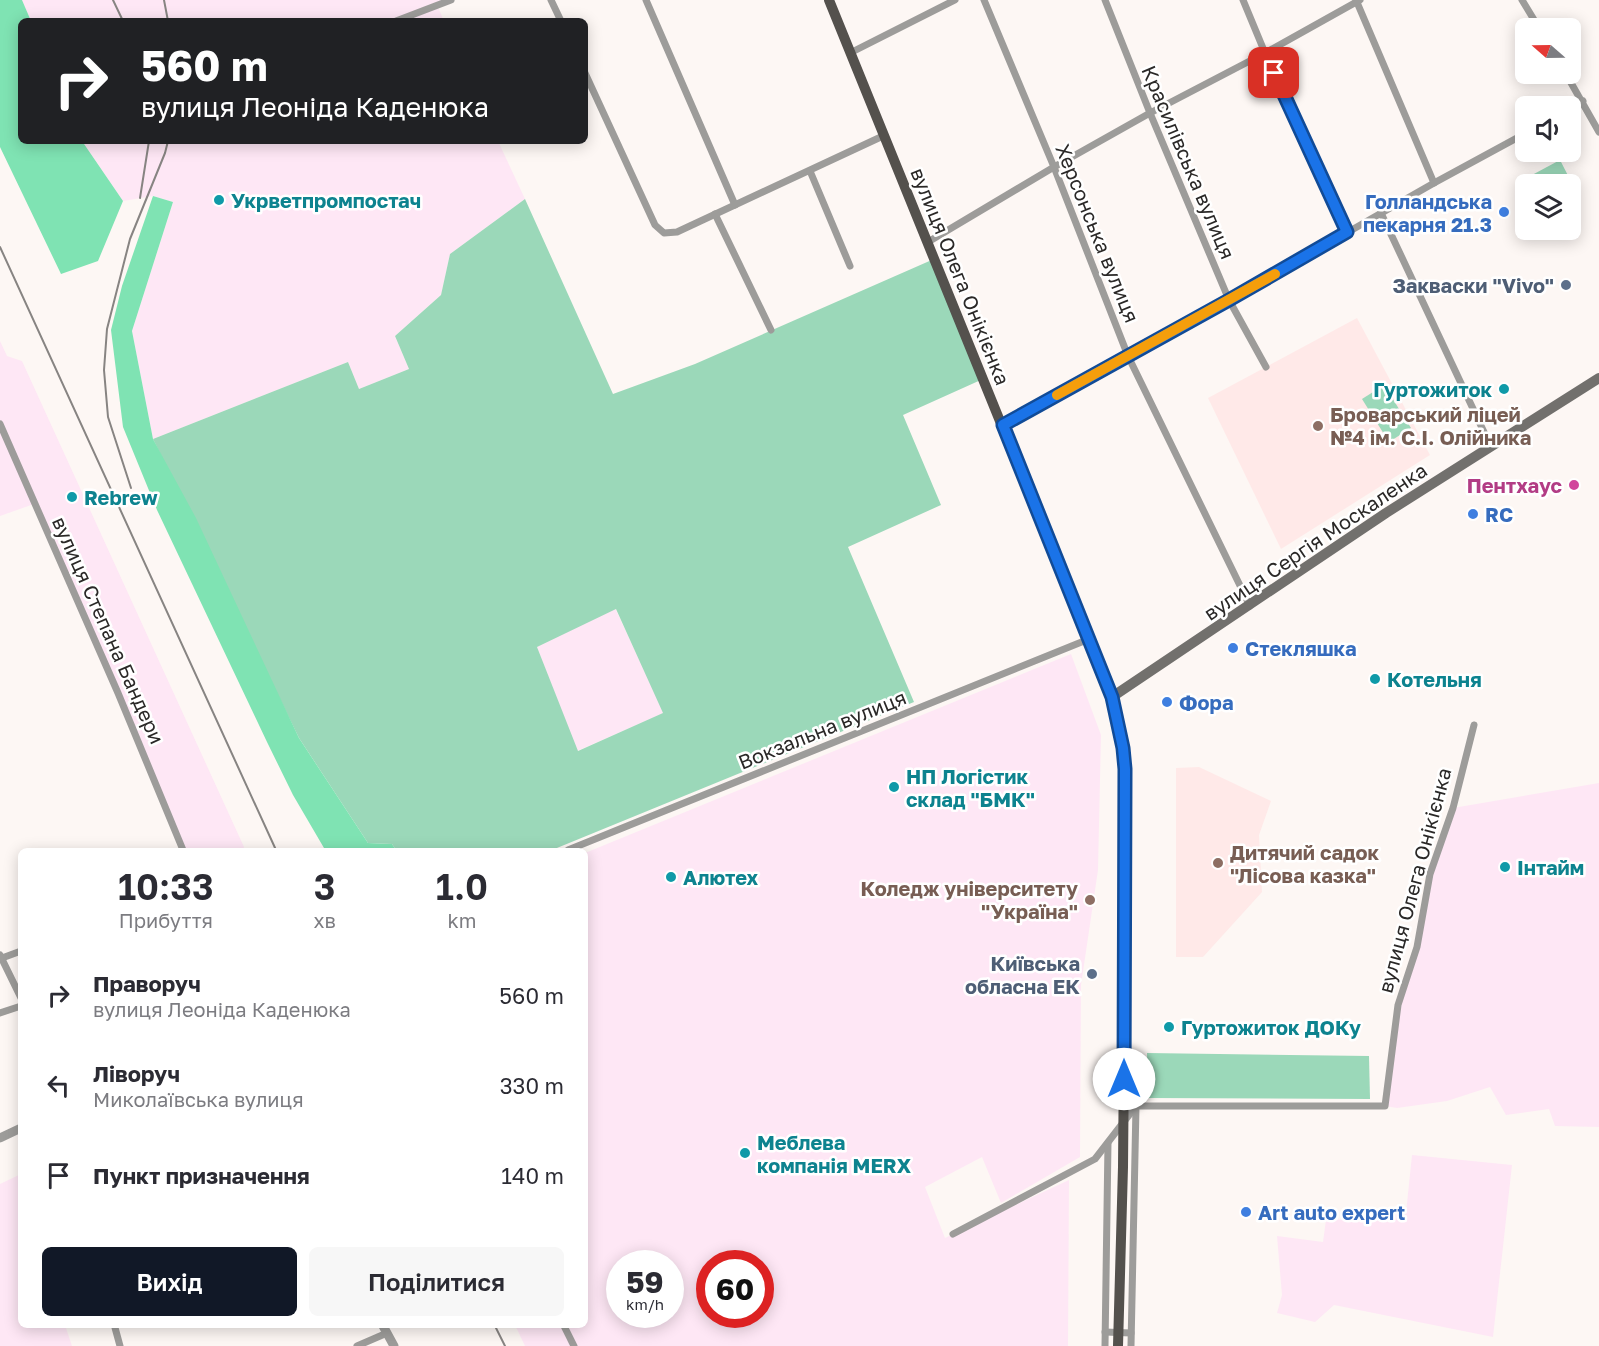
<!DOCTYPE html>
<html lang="uk">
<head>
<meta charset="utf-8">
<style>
	body { margin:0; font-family:"Golos Text",sans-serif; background:#f7f7f7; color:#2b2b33; height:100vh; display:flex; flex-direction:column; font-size:22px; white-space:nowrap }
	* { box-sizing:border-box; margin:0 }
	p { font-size:20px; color:#7c7c81 }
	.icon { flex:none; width:33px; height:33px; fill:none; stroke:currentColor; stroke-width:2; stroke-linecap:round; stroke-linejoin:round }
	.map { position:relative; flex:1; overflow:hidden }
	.panel { position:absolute; left:18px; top:848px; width:570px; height:480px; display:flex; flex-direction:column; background:#fff; border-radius:9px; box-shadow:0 3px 15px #0003 }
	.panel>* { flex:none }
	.guide { position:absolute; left:18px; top:18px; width:570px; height:126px; border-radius:9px; box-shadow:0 3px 15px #0003; background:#202124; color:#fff; overflow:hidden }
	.needle { width:39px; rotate:290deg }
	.fabs { position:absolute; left:1515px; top:18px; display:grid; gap:12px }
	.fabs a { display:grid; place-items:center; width:66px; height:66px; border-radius:9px; background:#fff; box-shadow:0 3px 15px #0003; font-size:30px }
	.speed { position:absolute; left:606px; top:1250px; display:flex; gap:12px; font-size:30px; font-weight:700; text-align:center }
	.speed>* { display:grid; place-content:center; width:78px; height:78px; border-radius:50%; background:#fff; box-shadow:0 3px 15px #0003; line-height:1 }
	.speed small { font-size:15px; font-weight:400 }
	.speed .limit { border:9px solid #d22; background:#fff; color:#111 }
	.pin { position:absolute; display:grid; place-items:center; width:51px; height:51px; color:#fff; margin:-26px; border-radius:12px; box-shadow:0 3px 9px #0006 }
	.me { position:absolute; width:66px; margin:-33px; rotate:0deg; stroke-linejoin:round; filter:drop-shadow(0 0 4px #0008) }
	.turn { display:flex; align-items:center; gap:21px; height:126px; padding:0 24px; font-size:27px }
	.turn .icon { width:78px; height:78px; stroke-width:2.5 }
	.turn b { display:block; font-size:42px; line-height:51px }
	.eta { display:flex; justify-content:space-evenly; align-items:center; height:102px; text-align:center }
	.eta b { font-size:36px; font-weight:600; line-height:42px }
	.primary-button { display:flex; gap:12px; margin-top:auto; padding:12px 24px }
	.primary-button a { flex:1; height:69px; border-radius:9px; background:#111827; color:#fff; font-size:24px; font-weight:600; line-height:69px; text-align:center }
	.primary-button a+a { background:#f7f7f7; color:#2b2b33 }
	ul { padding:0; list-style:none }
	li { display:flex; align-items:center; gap:18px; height:90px; padding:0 24px }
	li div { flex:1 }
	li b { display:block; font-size:22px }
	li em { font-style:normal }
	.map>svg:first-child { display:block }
</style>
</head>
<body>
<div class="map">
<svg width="1599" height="1346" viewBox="0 0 1599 1346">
	<rect width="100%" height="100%" fill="#fdf7f4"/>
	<g fill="#fee7f5" fill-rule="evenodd">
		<path d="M 22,0 L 451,0 L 437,5 L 444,21 L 31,21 Z"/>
		<path d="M 82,141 L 498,141 L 525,199 L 450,254 L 441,295 L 395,336 L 409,369 L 359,389 L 348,362 L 153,439 L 132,331 L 173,202 L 153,196 L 123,201 Z"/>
		<path d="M 0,341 L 7,356 L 22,361 L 244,847 L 243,850 L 183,850 L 34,504 L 0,516 Z"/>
		<path d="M 615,608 L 664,713 L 577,751 L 537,647 Z"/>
		<path d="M 1071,654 L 1101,735 L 1098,870 L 1081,985 L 1080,1157 L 1001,1203 L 982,1157 L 925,1187 L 945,1238 L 1069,1180 L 1068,1346 L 525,1346 L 515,1325 L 585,1324 L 585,853 ZM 620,1263 L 670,1263 L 670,1314 L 620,1314 ZM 710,1263 L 760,1263 L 760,1314 L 710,1314 Z"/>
		<path d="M 1599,783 L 1599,1127 L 1555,1126 L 1549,1109 L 1506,1115 L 1490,1087 L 1447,1101 L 1397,1108 L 1385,1106 L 1398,1005 L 1417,947 L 1430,874 L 1453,808 Z"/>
		<path d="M 1412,1155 L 1512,1165 L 1493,1337 L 1334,1305 L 1315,1322 L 1277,1313 L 1282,1295 L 1277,1236 L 1323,1242 L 1326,1220 L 1357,1219 L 1390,1211 L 1406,1213 Z"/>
		<path d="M 21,1174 L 21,1324 L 65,1325 L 72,1346 L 0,1346 L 0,1184 Z"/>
	</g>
	<g fill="#ffe9e8">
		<path d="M 1357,318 L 1430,455 L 1281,549 L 1208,398 Z"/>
		<path d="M 1199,767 L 1271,801 L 1259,835 L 1262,892 L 1203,957 L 1176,957 L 1176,768 Z"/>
	</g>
	<g fill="#9bd8b9" fill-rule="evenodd">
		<path d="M 1560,160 L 1578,195 L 1571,199 L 1570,184 L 1537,184 L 1532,175 Z"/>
		<path d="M 525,199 L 613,394 L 695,364 L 934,259 L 983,379 L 903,415 L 941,505 L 848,547 L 914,702 L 552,850 L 396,850 L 392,844 L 368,843 L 299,738 L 153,439 L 348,362 L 359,389 L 409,369 L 395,336 L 441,295 L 450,254 ZM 616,609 L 663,713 L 578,751 L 537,647 Z"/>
		<path d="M 1384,385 L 1411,428 L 1389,442 L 1362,399 Z"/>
		<path d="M 1147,1053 L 1369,1056 L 1370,1099 L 1148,1098 Z"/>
	</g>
	<g fill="#7fe3b3">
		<path d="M 0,0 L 22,0 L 31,21 L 21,21 L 21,141 L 82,141 L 123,201 L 98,261 L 61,274 L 0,147 Z"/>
		<path d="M 153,196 L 173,202 L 132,331 L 153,439 L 196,518 L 299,738 L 368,843 L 392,844 L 396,850 L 325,850 L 324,848 L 293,795 L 267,742 L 157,510 L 123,427 L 111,330 L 122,286 Z"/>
	</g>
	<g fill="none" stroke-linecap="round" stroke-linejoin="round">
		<g stroke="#9d9c9a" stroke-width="7">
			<path d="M 551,0 L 561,21"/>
			<path d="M 646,0 L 735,205"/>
			<path d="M 984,0 L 1054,167 L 1128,356 L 1250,606"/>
			<path d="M 1105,0 L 1150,113 L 1229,300 L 1266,367"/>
			<path d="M 1243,0 L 1265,53 L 1347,232"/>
			<path d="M 1356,0 L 1434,183"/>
			<path d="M 1522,0 L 1539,28"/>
			<path d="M 396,21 L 451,0"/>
			<path d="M 850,53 L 955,0"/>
			<path d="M 585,73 L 655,225 L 664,233 L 677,232 L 883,136"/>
			<path d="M 1566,74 L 1599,132"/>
			<path d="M 1570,107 L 1583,101"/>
			<path d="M 810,171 L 850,266"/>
			<path d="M 1381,213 L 1491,447"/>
			<path d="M 715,214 L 771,330"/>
			<path d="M 928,242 L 1054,167 L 1150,113 L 1265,53 L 1360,0"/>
			<path d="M 0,424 L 118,693 L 183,850"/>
			<path d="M 1003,425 L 1229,300 L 1434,183 L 1526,133"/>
			<path d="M 568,850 L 1089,639"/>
			<path d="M 0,955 L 21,998"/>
			<path d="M 2,958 L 21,951"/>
			<path d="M 0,1013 L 21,1006"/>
			<path d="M 1136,1106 L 1385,1106 L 1398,1005 L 1417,947 L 1430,874 L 1453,808 L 1474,725"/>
			<path d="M 953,1234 L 1095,1159 L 1136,1106"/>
			<path d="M 114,1324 L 120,1346"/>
			<path d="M 563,1324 L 574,1346"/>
			<path d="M 1105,1332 L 1131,1333"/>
			<path d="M 357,1346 L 387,1333"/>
			<path d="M 1105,1346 L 1108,1143"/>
			<path d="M 1131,1346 L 1136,1106"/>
		</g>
		<g stroke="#9d9c9a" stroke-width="9">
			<path d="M 0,1138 L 21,1128"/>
			<path d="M 382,1324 L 394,1346"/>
		</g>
		<path stroke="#72706d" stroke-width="10" d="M 1112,697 L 1386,513 L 1599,378"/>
		<path stroke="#54514d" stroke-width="10" d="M 829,0 L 1112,697 L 1123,748 L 1125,769 L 1125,944"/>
		<g stroke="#878482" stroke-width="2">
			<path d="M 113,0 L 123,21"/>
			<path d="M 164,0 L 168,21"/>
			<path d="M 140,198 L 149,141"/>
			<path d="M 0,247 L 276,850"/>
			<path d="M 131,488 L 108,417 L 104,370 L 107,329 L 130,239 L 165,153 L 168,141"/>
			<path d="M 494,1324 L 505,1346"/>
		</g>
		<path stroke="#54514d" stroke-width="10" d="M 1118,1346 L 1123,1167 L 1125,944"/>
	</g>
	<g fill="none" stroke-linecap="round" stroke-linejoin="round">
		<g stroke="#114b97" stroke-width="15">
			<path id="route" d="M 1124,1079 L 1125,769 L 1123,748 L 1112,697 L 1003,425 L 1229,300 L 1347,232 L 1274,73"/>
		</g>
		<use href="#route" stroke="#1a73e8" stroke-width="10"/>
		<path stroke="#f59e0b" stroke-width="10" d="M 1057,395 L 1275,274"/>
	</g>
	<g fill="#0f9aa8" stroke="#fff" stroke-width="2">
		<circle cx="219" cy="200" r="6"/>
		<circle cx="1504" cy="389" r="6"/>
		<circle cx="72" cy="497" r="6"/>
		<circle cx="1375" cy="679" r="6"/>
		<circle cx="894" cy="787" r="6"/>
		<circle cx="1505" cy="867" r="6"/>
		<circle cx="671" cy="877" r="6"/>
		<circle cx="1169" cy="1027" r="6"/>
		<circle cx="745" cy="1153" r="6"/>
	</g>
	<g fill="#3f7fe0" stroke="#fff" stroke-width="2">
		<circle cx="1504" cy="212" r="6"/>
		<circle cx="1473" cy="514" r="6"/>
		<circle cx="1233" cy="648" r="6"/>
		<circle cx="1167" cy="702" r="6"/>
		<circle cx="1246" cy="1212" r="6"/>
	</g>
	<g fill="#5c6f8a" stroke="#fff" stroke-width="2">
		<circle cx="1566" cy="285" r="6"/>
		<circle cx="1092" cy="974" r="6"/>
	</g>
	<g fill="#8d6e63" stroke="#fff" stroke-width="2">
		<circle cx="1318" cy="426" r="6"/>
		<circle cx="1218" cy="863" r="6"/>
		<circle cx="1090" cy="900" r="6"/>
	</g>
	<circle fill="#d1479c" stroke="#fff" stroke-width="2" cx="1574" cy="485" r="6"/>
	<g text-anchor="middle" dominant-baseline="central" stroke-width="5" stroke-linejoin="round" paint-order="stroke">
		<g font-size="20" fill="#2a2827" stroke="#fff">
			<text transform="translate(1189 162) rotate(67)">Красилівська вулиця</text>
			<text transform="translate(1098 233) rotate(68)">Херсонська вулиця</text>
			<text transform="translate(961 276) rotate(68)">вулиця Олега Онікієнка</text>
			<text transform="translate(1315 541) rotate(-34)">вулиця Сергія Москаленка</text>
			<text transform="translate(109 630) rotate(66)">вулиця Степана Бандери</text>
			<text transform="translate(822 729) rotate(-22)">Вокзальна вулиця</text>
			<text transform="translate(1414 880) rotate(-75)">вулиця Олега Онікієнка</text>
		</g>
		<g font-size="20" font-weight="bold" fill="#0d838f" stroke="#fff" text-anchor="start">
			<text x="231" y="200">Укрветпромпостач</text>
			<text x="1492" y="389" text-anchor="end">Гуртожиток</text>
			<text x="84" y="497">Rebrew</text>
			<text x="1387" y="679">Котельня</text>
			<text x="906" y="776">НП Логістик<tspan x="906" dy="23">склад "БМК"</tspan></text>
			<text x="1517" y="867">Інтайм</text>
			<text x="683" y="877">Алютех</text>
			<text x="1181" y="1027">Гуртожиток ДОКу</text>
			<text x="757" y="1142">Меблева<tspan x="757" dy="23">компанія MERX</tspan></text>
		</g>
		<g font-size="20" font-weight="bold" fill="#366cbe" stroke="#fff" text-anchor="start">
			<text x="1492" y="201" text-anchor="end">Голландська<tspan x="1492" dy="23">пекарня 21.3</tspan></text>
			<text x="1485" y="514">RC</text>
			<text x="1245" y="648">Стекляшка</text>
			<text x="1179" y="702">Фора</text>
			<text x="1258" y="1212">Art auto expert</text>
		</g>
		<g font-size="20" font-weight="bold" fill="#4e5e75" stroke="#fff" text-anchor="end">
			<text x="1554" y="285">Закваски "Vivo"</text>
			<text x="1080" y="963">Київська<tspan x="1080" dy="23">обласна ЕК</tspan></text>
		</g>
		<g font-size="20" font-weight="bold" fill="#785e54" stroke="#fff" text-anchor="start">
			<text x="1330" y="414">Броварський ліцей<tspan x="1330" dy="23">№4 ім. С.І. Олійника</tspan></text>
			<text x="1230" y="852">Дитячий садок<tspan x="1230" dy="23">"Лісова казка"</tspan></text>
			<text x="1078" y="888" text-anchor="end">Коледж університету<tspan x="1078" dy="23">"Україна"</tspan></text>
		</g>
		<g font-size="20" font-weight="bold" fill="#b23c85" stroke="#fff" text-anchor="end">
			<text x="1562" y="485">Пентхаус</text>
		</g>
	</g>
</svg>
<div class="fabs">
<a><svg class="needle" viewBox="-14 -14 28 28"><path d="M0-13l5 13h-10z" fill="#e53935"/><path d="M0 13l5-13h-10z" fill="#7c7c81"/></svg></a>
<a><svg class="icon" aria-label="sound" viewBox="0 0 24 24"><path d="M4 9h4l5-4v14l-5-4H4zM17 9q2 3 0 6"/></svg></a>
<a><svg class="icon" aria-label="layers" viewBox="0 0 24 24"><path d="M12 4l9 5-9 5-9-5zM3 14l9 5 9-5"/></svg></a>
</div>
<div class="speed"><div>59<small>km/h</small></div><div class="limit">60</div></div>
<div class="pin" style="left:1274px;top:73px;background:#d93025"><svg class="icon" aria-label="arrive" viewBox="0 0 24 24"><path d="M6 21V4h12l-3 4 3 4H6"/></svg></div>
<svg class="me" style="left:1124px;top:1079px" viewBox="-20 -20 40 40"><circle r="19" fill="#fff"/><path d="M0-13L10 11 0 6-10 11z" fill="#1a73e8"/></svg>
<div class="guide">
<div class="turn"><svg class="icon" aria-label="right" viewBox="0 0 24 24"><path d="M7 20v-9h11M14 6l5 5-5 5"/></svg><div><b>560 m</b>вулиця Леоніда Каденюка</div></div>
</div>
<section class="panel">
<div class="eta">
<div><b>10:33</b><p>Прибуття</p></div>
<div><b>3</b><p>хв</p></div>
<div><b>1.0</b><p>km</p></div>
</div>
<ul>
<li><svg class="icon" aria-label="right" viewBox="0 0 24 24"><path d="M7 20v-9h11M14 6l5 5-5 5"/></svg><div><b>Праворуч</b><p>вулиця Леоніда Каденюка</p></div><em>560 m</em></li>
<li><svg class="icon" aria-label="left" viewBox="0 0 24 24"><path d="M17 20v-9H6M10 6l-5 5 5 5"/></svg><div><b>Ліворуч</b><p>Миколаївська вулиця</p></div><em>330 m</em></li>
<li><svg class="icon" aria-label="arrive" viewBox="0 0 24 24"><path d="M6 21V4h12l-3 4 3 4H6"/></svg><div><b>Пункт призначення</b></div><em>140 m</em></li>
</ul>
<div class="primary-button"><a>Вихід</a><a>Поділитися</a></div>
</section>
</div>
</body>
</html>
